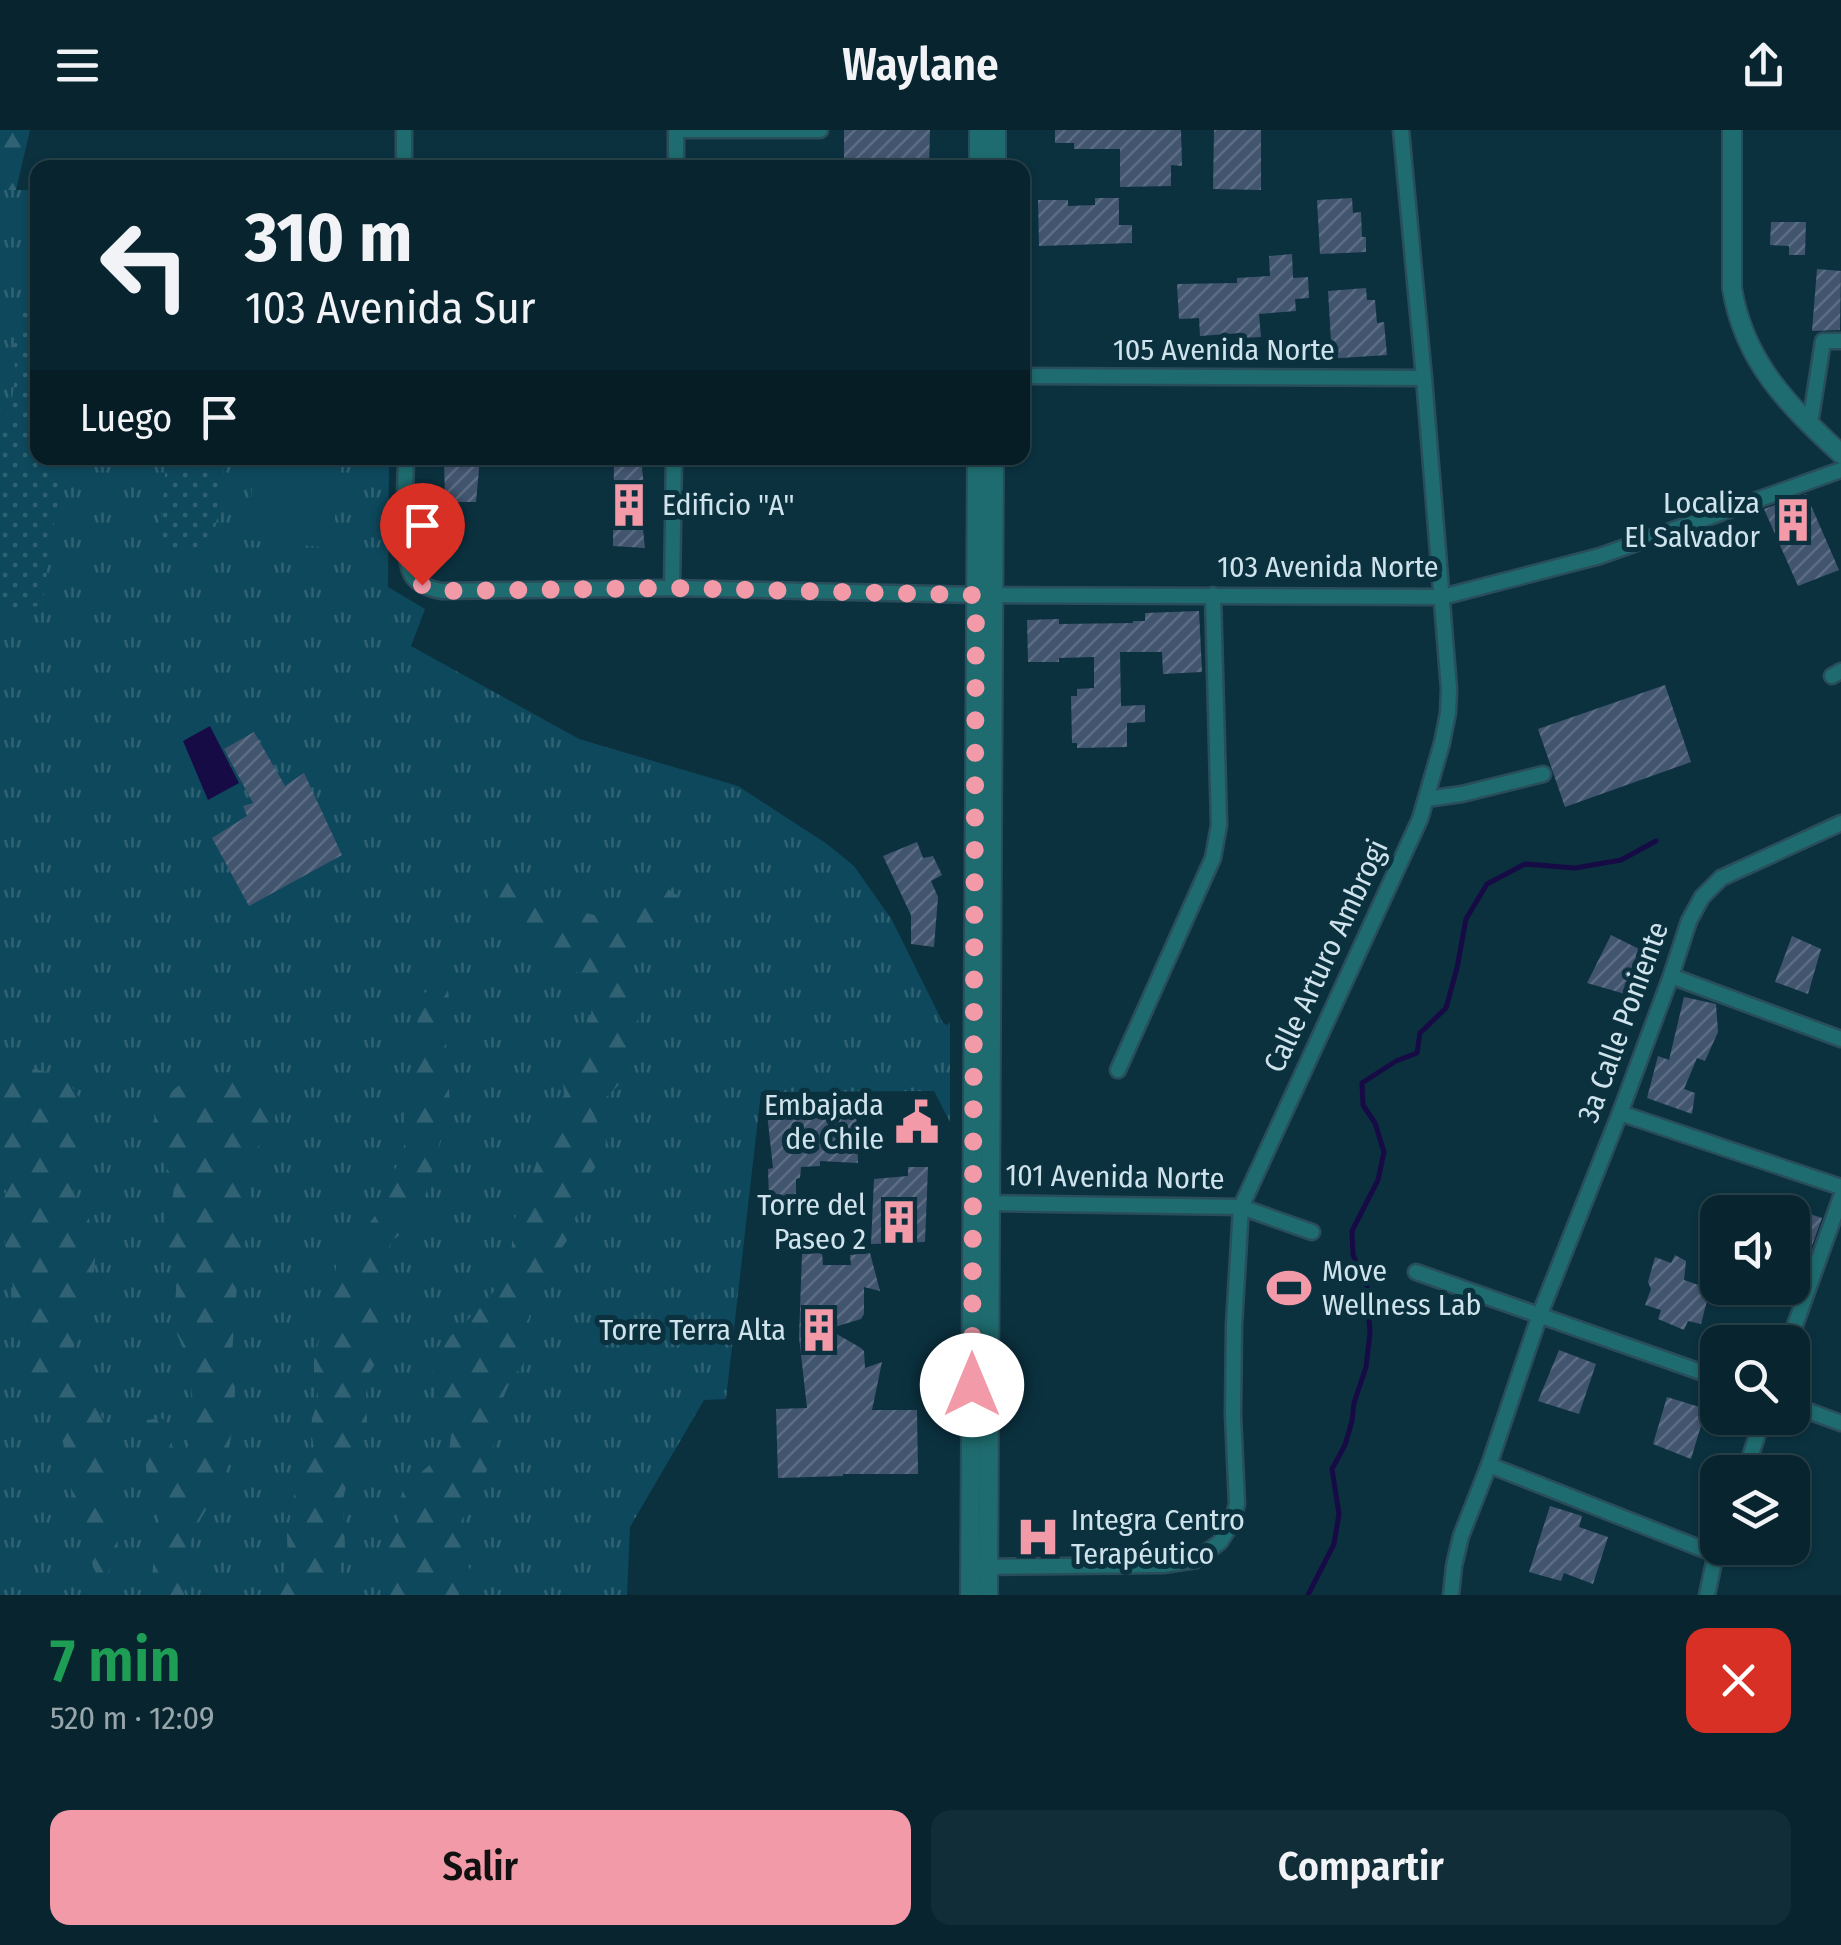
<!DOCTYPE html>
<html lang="es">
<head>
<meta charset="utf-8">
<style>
	body { margin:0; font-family:"Fira Sans Condensed",sans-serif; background:#112d37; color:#f1f3f6; height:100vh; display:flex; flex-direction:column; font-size:38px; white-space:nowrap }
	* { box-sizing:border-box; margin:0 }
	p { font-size:32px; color:#98a5aa }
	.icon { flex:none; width:55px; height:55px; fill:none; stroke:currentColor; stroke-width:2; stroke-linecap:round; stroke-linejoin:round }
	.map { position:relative; height:1465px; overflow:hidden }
	.sheet { display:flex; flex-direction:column; background:#08252f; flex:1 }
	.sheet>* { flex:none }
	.top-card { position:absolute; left:30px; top:30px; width:1000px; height:305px; border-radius:20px; box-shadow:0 2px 8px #0004,0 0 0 2px #29424b; background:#08252f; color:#f1f3f6; overflow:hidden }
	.fabs { position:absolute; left:1700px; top:1065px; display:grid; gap:20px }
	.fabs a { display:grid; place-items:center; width:110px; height:110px; border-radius:20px; background:#08252f; box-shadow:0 2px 8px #0004,0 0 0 2px #29424b; font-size:50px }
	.pin { position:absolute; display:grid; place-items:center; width:85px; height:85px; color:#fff; margin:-102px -42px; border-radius:50% 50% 50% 0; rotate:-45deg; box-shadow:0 0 10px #0007 }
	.pin .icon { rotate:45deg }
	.me { position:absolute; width:110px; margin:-55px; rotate:0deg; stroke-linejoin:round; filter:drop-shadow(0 0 8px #0008) }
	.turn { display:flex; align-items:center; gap:35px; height:210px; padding:0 50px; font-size:45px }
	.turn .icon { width:130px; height:130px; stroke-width:2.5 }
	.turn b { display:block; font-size:70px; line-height:85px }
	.then { display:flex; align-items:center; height:95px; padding:0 50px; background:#0003; gap:20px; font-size:38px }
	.round { display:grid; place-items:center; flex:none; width:105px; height:105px; border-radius:20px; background:#112d37 }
	.headline { display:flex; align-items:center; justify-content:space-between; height:170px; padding:0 50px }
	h1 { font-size:60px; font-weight:600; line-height:75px; color:#1e9e55 }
	.action { display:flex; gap:20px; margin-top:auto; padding:20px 50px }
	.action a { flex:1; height:115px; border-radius:20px; background:#f39aa9; color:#111; font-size:40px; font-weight:600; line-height:115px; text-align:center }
	.action a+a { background:#112d37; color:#f1f3f6 }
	header { display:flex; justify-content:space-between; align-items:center; height:130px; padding:0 50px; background:#08252f; font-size:45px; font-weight:600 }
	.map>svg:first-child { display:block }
</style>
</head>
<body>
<header><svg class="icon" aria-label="menu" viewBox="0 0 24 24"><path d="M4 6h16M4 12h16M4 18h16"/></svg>Waylane<svg class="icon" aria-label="share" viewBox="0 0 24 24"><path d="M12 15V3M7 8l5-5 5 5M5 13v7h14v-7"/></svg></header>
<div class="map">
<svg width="1841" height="1465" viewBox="0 0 1841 1465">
	<defs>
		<pattern id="grass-tufts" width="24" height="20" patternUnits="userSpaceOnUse" patternTransform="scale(2.5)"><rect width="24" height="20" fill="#0e485c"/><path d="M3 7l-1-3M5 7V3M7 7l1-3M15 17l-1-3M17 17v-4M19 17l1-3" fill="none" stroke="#306274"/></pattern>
		<pattern id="forest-firs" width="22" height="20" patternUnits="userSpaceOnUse" patternTransform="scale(2.5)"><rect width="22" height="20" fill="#0e485c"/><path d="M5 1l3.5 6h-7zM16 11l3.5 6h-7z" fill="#306274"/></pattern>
		<pattern id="park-dots" width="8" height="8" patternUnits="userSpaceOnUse" patternTransform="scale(2.5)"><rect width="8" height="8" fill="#0e485c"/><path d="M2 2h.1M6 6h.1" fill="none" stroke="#306274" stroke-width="1.8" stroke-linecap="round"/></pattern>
		<pattern id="building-hatch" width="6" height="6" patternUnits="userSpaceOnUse" patternTransform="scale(2.5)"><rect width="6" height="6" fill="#42556f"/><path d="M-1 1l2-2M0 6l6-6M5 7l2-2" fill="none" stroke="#5c6d84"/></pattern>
	</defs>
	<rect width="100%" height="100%" fill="#0b313f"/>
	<path fill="url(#grass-tufts)" d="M 0,60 L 37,60 L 38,328 L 389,328 L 388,457 L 425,479 L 411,516 L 579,609 L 738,656 L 827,714 L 854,736 L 892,790 L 943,893 L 947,895 L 950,892 L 950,992 L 934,961 L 761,962 L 726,1269 L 704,1270 L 630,1397 L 627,1465 L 0,1465 Z"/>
	<g fill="url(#forest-firs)">
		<path d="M 0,0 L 30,0 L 16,60 L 0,60 Z"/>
		<path d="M 505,736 L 526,762 L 570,779 L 614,790 L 629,786 L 653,766 L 667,758 L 679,767 L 680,782 L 670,795 L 643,812 L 634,825 L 633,841 L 639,884 L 634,922 L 624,950 L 602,971 L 594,984 L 606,1012 L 602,1027 L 585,1053 L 572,1099 L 566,1112 L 530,1162 L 528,1222 L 522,1236 L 512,1247 L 498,1280 L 495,1310 L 487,1340 L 460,1394 L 460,1410 L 478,1465 L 380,1465 L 387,1421 L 399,1391 L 399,1375 L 403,1359 L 435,1330 L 449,1321 L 453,1290 L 435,1264 L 432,1232 L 438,1217 L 462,1196 L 510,1144 L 513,1097 L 517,1081 L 531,1048 L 542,1017 L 544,1002 L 564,965 L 563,950 L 590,889 L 593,873 L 591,857 L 582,844 L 553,833 L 540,825 L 496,789 L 489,774 L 487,758 L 491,743 Z"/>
		<path d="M 433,855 L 448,860 L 450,880 L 446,912 L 450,975 L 422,1077 C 415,1093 407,1101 392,1110 L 384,1139 L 391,1186 L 389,1202 L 386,1217 L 368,1245 L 366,1262 L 367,1294 L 347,1353 L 343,1369 L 345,1417 L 332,1465 L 269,1465 L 288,1435 L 287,1405 L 298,1343 L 314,1317 L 311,1303 L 312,1288 L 318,1273 L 318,1259 L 314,1244 L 314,1230 L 323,1195 L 334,1166 L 336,1136 L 343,1124 L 354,1115 L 382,1076 L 404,1016 L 406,1001 L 405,972 L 416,923 L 418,880 L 422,866 Z"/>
		<path d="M 32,938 C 41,941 55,943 63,949 C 100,977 83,1024 73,1062 L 89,1089 L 96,1120 L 93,1152 L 74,1212 L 75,1244 L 107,1295 L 117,1394 L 118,1424 L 102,1453 L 93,1437 L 86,1400 L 73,1378 L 70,1345 L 63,1313 L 52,1285 L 23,1232 L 11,1144 L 0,1087 L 8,1053 L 0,1028 L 0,948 L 2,945 Z"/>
		<path d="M 237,942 C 259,948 277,961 275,986 C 275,987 273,1001 273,1002 C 268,1010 256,1018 249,1024 L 251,1078 L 237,1157 L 232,1224 L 235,1257 L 234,1290 L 225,1340 L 220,1356 L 196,1397 L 191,1412 L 187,1429 L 184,1465 L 150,1465 L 156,1409 L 161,1393 L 160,1378 L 152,1366 L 147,1351 L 144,1304 L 147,1290 L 162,1288 L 171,1300 L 172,1316 L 182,1327 C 201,1300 192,1254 184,1223 C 182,1213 176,1204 174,1194 C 171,1181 177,1169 176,1156 C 174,1141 166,1126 164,1111 C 161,1091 177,1071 173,1051 C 169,1036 154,1026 152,1010 C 149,978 176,949 206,944 C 216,942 226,943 237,942 Z"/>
	</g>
	<g fill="url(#park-dots)">
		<path d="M 37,164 L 38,328 L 60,329 L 63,379 L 51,399 L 45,461 L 39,476 L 15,478 L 1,468 L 0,304 C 13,276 18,246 13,216 C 21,203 20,196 14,183 L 31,165 Z"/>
		<path d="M 165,328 L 225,328 L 220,374 L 211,418 L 168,420 L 159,409 L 165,350 Z"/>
	</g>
	<path fill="#0e485c" d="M 255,328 L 340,334 L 332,418 L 247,410 Z"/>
	<path fill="#170b46" d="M 210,596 L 239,653 L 208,670 L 183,611 Z"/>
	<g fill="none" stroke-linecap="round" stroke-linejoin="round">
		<path stroke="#170b46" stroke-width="5" d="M 1308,1465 L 1334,1414 L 1339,1384 L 1332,1339 L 1345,1315 L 1352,1291 L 1354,1273 L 1366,1237 L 1370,1203 L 1367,1155 L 1353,1125 L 1352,1101 L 1378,1050 L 1384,1022 L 1375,993 L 1363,975 L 1362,953 L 1396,931 L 1417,923 L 1420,903 L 1446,878 L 1457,838 L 1466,789 L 1487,754 L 1525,734 L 1575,738 L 1621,730 L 1656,711"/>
	</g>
	<g fill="url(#building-hatch)">
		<path d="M 844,0 L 930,0 L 929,38 L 844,38 Z"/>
		<path d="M 1055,0 L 1181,0 L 1182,36 L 1171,35 L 1171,56 L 1120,57 L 1120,19 L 1074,19 L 1074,13 L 1055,13 Z"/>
		<path d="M 1214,0 L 1261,0 L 1261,60 L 1213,59 Z"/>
		<path d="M 1095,68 L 1119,68 L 1119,95 L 1132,95 L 1132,113 L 1039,116 L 1038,70 L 1068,70 L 1068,76 L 1095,75 Z"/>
		<path d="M 1352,68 L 1353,83 L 1361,82 L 1362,107 L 1366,107 L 1366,122 L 1320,124 L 1317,70 Z"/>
		<path d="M 1771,92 L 1806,92 L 1805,125 L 1789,125 L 1789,116 L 1770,115 Z"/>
		<path d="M 1292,124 L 1293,148 L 1308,147 L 1309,168 L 1295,169 L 1296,181 L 1259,184 L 1261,207 L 1241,208 L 1241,203 L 1200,206 L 1199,188 L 1179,189 L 1177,154 L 1237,153 L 1237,148 L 1270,146 L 1269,126 Z"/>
		<path d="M 1817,139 L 1841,141 L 1840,200 L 1812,201 Z"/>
		<path d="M 1366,158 L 1367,170 L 1375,170 L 1377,193 L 1384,192 L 1387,225 L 1326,229 L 1325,210 L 1331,210 L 1328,161 Z"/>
		<path d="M 444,328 L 480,328 L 476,372 L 445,372 Z"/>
		<path d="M 614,328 L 644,328 L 642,339 L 646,372 L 642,390 L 645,418 L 613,416 Z"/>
		<path d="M 1806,364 L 1839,440 L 1798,456 L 1764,379 Z"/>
		<path d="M 1199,481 L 1202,542 L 1163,544 L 1162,522 L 1120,522 L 1121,576 L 1145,575 L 1145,592 L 1127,593 L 1127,617 L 1077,618 L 1077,613 L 1072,613 L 1071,566 L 1077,566 L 1077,559 L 1094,558 L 1094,527 L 1059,528 L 1059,532 L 1028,532 L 1027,490 L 1059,489 L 1059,494 L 1133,493 L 1133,491 L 1145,491 L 1145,483 Z"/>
		<path d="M 1665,555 L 1691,632 L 1565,677 L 1538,599 Z"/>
		<path d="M 254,602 L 285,656 L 304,643 L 342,725 L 249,776 L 212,708 L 247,686 L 243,676 L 253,673 L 224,619 Z"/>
		<path d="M 917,712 L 923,728 L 933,726 L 942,745 L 931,751 L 938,767 L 934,817 L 911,814 L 911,785 L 883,726 Z"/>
		<path d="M 1611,805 L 1649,824 L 1632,866 L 1587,853 Z"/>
		<path d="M 1792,806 L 1821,819 L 1808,864 L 1775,852 Z"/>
		<path d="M 1684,867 L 1716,874 L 1718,902 L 1705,931 L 1697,928 L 1684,959 L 1695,963 L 1692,984 L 1647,968 L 1658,926 L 1669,930 Z"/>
		<path d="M 826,977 L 856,977 L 858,1033 L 820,1031 L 820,1036 L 801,1037 L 800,1048 L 796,1049 L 796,1068 L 769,1070 L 768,1039 L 773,1038 L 767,983 L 796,982 L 796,987 L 827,988 Z"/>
		<path d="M 908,1037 L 928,1037 L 925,1112 L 871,1114 L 874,1049 L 908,1046 Z"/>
		<path d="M 1792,1078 L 1822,1088 L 1792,1171 Z"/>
		<path d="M 822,1123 L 823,1135 L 851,1135 L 850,1125 L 870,1123 L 880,1161 L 864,1157 L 864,1184 L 861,1189 L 828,1199 L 861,1218 L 864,1221 L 865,1238 L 882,1232 L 872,1280 L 917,1280 L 918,1344 L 843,1344 L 843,1346 L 778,1348 L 776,1279 L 807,1278 L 799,1207 L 802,1124 Z"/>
		<path d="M 1675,1125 L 1686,1131 L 1684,1150 L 1710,1159 L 1701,1194 L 1688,1191 L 1684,1200 L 1658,1189 L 1661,1180 L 1645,1175 L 1651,1159 L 1648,1152 L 1655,1127 L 1671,1133 Z"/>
		<path d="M 1559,1220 L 1596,1234 L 1579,1284 L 1538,1271 Z"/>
		<path d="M 1667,1267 L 1706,1279 L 1691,1329 L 1653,1314 Z"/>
		<path d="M 1550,1376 L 1582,1386 L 1579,1397 L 1608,1407 L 1593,1454 L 1564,1443 L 1561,1451 L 1529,1442 Z"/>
	</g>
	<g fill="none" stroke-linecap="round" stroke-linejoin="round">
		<g stroke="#2a4d5b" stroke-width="19">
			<g id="minor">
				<path d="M 404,0 L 404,38"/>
				<path d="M 678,0 L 820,0"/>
				<path d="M 676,38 L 676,0"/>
				<path d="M 1022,246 L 1424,248"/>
				<path d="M 1810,294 L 1823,211 L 1841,211"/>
				<path d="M 406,328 C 406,352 400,430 413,447 C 420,456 431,459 441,461 L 672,458 L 976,465 L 1442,467 L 1600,426 L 1841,340"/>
				<path d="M 672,458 L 674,328"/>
				<path d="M 1832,546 L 1841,541"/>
				<path d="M 1426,669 L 1462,664 L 1543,644"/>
				<path d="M 1671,846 L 1841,909"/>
				<path d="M 1118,940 L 1213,728 L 1219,695 L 1213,465"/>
				<path d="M 1620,983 L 1841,1057"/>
				<path d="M 983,1073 L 1241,1077 L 1312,1102"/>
				<path d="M 1416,1142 L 1718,1248"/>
				<path d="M 1789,1212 L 1841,1067"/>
				<path d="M 1792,1275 L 1841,1293"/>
				<path d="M 1489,1335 L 1715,1424"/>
				<path d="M 1745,1342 L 1763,1288"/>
				<path d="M 979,1437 L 1163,1435 L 1196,1430 L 1220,1412 L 1232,1393 L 1237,1374 L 1233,1285 L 1234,1195 L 1241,1077 L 1420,689 L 1442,613 L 1448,583 L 1449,559 L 1424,248 L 1401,0"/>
				<path d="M 1451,1465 L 1454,1436 L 1461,1406 L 1489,1335 L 1540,1184 L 1620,983 L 1671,846 L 1689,791 L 1702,767 L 1721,748 L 1841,693"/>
				<path d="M 1707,1465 L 1717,1418"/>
			</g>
		</g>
		<g stroke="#2a4d5b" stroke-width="22">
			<g id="tertiary">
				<path d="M 1732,0 L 1732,158 C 1744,232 1788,275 1841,324"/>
				<path d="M 979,38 L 979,0"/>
				<path d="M 996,38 L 996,0"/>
				<path d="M 970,1465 L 977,328"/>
				<path d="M 988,1465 L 994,328"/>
			</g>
		</g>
		<use href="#minor" stroke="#1e6c6f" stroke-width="14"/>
		<use href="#tertiary" stroke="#1e6c6f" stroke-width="18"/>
	</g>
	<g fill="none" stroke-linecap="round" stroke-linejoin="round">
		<path stroke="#f39aa9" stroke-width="18" stroke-dasharray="0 32.4" d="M 422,455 L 441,461 L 672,458 L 976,465 L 972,1255"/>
	</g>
	<defs>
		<g id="building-bare" transform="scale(3.45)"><path d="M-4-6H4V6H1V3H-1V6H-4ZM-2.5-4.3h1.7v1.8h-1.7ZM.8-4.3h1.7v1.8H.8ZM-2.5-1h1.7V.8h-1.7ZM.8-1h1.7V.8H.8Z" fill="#f39aa9" stroke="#0b313f" stroke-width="2.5" paint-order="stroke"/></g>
		<g id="civic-bare" transform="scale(3.45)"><path d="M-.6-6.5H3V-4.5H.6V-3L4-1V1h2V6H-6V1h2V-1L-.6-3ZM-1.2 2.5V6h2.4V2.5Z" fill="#f39aa9" stroke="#0b313f" stroke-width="2.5" paint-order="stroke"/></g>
		<g id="stadium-bare" transform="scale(3.45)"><path d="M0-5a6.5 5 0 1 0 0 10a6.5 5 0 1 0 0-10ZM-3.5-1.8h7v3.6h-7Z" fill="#f39aa9" stroke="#0b313f" stroke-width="2.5" paint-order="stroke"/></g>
		<g id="hospital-bare" transform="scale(3.45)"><path d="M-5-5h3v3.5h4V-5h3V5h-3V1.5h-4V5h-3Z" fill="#f39aa9" stroke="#0b313f" stroke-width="2.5" paint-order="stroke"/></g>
	</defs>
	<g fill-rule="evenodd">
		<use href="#building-bare" x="629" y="375"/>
		<use href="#building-bare" x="1793" y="390"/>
		<use href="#civic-bare" x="917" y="992"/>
		<use href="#building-bare" x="899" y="1092"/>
		<use href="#stadium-bare" x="1289" y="1158"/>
		<use href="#building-bare" x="819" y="1200"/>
		<use href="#hospital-bare" x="1038" y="1407"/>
	</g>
	<g text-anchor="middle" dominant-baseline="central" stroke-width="10" stroke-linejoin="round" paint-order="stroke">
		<g font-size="30" fill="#cfe3ec" stroke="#0b313f">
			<text x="1224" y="220">105 Avenida Norte</text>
			<text x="1328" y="437">103 Avenida Norte</text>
			<text transform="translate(1326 826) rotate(-65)">Calle Arturo Ambrogi</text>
			<text transform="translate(1623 892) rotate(-70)">3a Calle Poniente</text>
			<text transform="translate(1115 1047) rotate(1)">101 Avenida Norte</text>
		</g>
		<g font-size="30" fill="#cfe3ec" stroke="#0b313f" text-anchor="end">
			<text x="1760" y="373">Localiza<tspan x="1760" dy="34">El Salvador</tspan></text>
			<text x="662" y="375" text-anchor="start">Edificio "A"</text>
			<text x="884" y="975">Embajada<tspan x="884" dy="34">de Chile</tspan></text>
			<text x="866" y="1075">Torre del<tspan x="866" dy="34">Paseo 2</tspan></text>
			<text x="1322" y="1141" text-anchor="start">Move<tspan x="1322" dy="34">Wellness Lab</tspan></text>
			<text x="786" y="1200">Torre Terra Alta</text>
			<text x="1071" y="1390" text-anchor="start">Integra Centro<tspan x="1071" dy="34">Terapéutico</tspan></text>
		</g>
	</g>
</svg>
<div class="fabs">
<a><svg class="icon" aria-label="sound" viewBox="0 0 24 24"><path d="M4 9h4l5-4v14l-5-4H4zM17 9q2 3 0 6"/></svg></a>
<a><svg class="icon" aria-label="search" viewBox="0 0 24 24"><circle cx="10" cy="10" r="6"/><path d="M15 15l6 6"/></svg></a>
<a><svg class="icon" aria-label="layers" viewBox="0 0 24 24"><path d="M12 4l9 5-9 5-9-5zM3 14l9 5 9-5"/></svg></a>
</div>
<div class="pin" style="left:422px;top:455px;background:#d93025"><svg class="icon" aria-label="arrive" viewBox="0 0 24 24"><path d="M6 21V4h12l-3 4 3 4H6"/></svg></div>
<svg class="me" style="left:972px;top:1255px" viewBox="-20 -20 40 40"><circle r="19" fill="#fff"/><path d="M0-13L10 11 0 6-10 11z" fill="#f39aa9"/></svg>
<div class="top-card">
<div class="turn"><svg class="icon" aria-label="left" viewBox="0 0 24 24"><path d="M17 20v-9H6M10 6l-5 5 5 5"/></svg><div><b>310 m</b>103 Avenida Sur</div></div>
<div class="then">Luego<svg class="icon" aria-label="arrive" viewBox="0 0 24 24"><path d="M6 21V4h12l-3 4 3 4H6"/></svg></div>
</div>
</div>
<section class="sheet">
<div class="headline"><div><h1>7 min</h1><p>520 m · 12:09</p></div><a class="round" style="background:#d93025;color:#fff"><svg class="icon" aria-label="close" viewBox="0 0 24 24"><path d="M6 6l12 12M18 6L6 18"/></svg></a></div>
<div class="action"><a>Salir</a><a>Compartir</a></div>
</section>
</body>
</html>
